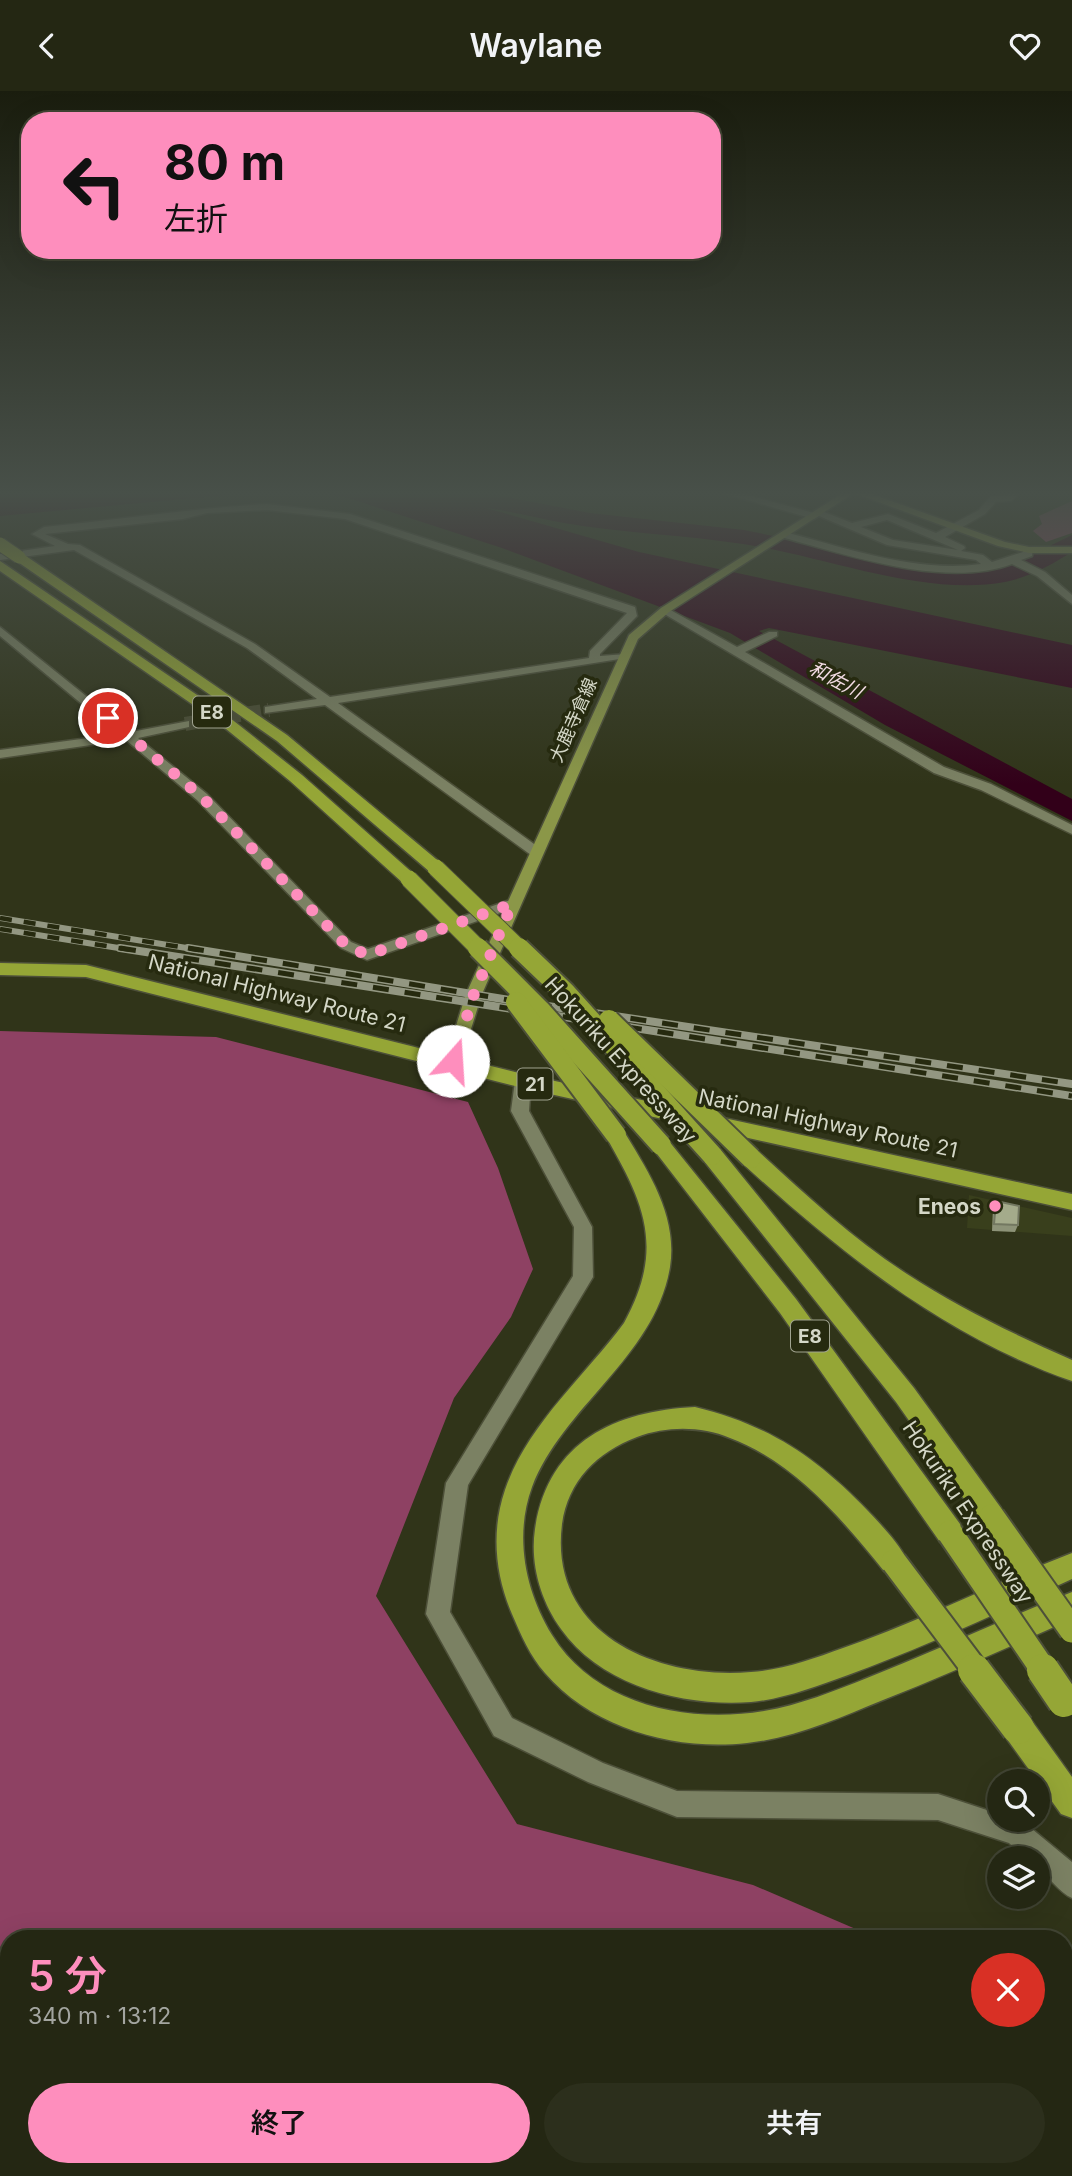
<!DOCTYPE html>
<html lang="ja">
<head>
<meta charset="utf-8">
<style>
	body { margin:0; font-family:Inter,"Noto Sans JP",sans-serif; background:#2c2f1c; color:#f1f3f6; height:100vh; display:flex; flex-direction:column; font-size:26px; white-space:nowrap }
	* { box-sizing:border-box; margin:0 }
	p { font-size:23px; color:#a3a5a0 }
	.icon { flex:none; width:38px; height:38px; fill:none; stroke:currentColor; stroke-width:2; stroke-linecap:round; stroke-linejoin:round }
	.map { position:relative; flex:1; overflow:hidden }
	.panel { position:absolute; left:0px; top:1839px; width:1073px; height:247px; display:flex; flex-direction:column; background:#242713; border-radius:28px 28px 0 0; box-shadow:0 7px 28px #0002,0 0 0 2px #414433 }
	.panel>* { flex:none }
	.banner { position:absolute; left:21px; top:21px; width:700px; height:147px; border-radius:28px; box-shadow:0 7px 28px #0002,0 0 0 2px #414433; background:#fe8ebd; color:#111; overflow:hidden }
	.controls { position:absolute; left:987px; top:1678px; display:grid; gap:14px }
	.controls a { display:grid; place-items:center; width:63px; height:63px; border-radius:50%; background:#242713; box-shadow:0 7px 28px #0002,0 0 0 2px #414433; font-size:35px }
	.pin { position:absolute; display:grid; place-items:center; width:60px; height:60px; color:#fff; margin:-30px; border:4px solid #fff; border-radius:50%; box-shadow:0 2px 7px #0007 }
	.me { position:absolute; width:77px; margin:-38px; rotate:19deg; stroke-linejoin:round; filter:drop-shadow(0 0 5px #0008) }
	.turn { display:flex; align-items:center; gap:24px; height:147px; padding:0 28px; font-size:32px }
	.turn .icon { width:91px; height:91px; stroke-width:2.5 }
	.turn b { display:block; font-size:49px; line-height:60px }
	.round { display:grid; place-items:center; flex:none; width:74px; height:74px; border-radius:37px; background:#2c2f1c }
	.head { display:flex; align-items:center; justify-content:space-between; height:119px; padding:0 28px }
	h1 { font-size:42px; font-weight:600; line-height:52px; color:#fe8ebd }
	.primary-button { display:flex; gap:14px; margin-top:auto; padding:14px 28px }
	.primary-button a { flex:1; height:80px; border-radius:42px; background:#fe8ebd; color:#111; font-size:28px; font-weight:600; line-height:80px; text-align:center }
	.primary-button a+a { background:#2c2f1c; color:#f1f3f6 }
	header { display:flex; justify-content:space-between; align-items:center; height:91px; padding:0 28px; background:#242713; font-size:32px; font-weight:600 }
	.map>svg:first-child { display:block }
</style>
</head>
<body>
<header><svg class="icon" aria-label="back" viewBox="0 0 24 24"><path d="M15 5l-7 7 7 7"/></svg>Waylane<svg class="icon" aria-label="heart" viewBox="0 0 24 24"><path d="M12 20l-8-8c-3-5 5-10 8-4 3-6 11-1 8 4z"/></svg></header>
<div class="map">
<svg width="1072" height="2085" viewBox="0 0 1072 2085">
	<rect width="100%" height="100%" fill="#303419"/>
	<path fill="#393f1c" d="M 969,1104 L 1072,1127 L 1072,1145 L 967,1137 Z"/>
	<g fill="#8e4163">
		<path d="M 1072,410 L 1072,442 L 1046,451 L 1033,440 L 1042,433 L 1039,425 Z"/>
		<path d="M 0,940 L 216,946 L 468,1011 L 498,1077 L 533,1178 L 511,1226 L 454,1307 L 376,1505 L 517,1733 L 753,1794 L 879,1848 L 9,1848 L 9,2077 L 1064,2077 L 1064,1975 L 1072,1991 L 1072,2085 L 0,2085 Z"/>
	</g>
	<g fill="#320019">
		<path d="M 0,402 L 249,402 L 0,425 Z"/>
		<path d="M 321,402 L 434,402 L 639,461 L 1072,554 L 1072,597 L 769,537 L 759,540 L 1072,708 L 1072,730 L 885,634 L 730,542 L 502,457 L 345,406 Z"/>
	</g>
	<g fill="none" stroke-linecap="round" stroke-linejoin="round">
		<path fill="#320019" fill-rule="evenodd" d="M 430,402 L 491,403 L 590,422 L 744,439 L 911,473 L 968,478 L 1007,476 L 1072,444 L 1072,461 C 1051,474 1030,486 1005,491 C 923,506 825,465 743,453 C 684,444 623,442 564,432 C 514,423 469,407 418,419 L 407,412 L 410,407 Z"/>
		<path stroke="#494c33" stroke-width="14" stroke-dasharray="14 7" stroke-linecap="butt" d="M 185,633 L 269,619"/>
		<g stroke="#4d5039" stroke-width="3">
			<g id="minor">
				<path d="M 722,402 L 740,402 L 814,422 L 819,419 L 852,432 L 888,423 L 936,442 L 979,419 L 990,406 L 1019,402 L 1011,410 L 996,411 L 985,423 L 945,446 L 964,455 L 965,457 L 961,460 L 983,464 L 992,471 L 1023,461 L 1025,457 L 1033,457 L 1032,465 L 1021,469 L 1045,481 L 1072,504 L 1072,513 L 1037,485 L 1012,473 C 946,498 847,464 781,446 L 781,442 L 785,441 C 847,457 916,482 981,473 L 976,469 L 887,454 L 819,425 L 814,428 ZM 887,429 L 958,459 L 893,449 L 861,436 Z"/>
				<path d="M 267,413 L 350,423 L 635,516 L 637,525 L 600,563 L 600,565 L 626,563 L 626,567 L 338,612 L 541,758 L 541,764 L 531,764 L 325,614 L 265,622 L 265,616 L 317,608 L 247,557 L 74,459 L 0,469 L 0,463 L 55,455 L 32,443 L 44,436 C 118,429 193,417 267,413 ZM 267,419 L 345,428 L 627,522 L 590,560 L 589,567 L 330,606 L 255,553 L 80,454 L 68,453 L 45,443 L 183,428 L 207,422 Z"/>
				<path d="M 665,516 L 737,556 L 769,541 L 777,541 L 777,545 L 745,561 L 944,676 L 991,693 L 1072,734 L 1072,743 L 981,699 L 934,682 L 661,521 L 661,517 Z"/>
				<path d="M 0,536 L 131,641 L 189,630 L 189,636 L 138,647 L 207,703 L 351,851 L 368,858 L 507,810 L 517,810 L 519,813 L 517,816 L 367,869 L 341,857 L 197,709 L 126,649 L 0,667 L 0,659 L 118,643 L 0,545 Z"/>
				<path d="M 523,984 L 531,990 L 529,1020 L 592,1136 L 593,1186 L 468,1394 L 450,1521 L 512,1627 L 603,1672 L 677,1700 L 938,1703 L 999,1723 L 999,1729 L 1017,1729 L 1026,1733 L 1072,1771 L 1072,1807 C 1060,1802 1049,1786 1038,1777 L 1038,1768 L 1027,1768 L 1009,1752 L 938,1729 L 677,1726 L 588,1691 L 494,1645 L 426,1523 L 446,1392 L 573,1185 L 574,1136 L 511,1020 L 515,990 Z"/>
			</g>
		</g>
		<g stroke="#4d5039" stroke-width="3">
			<path id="major" d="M 843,402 L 869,402 L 1005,451 L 1029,456 L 1072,456 L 1072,462 L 1029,462 L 998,455 L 854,402 L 669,521 L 638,548 L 482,903 L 461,970 L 459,974 L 447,974 L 445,970 L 466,903 L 629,544 L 661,517 Z"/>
		</g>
		<g stroke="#4d5039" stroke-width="3">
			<g id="highway">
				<path d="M 15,463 L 23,463 L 287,644 L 442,773 L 445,777 L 442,781 L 430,781 L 277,650 L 15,469 Z"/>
				<path d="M 0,470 L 225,623 L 302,684 L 415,784 L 418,788 L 415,792 L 403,792 L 290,690 L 215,629 L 0,480 Z"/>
				<path d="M 0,872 L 86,874 L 523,983 L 1072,1103 L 1072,1119 L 523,997 L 86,886 L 0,884 Z"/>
				<path d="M 616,1036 L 623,1039 C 648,1080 678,1125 670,1176 C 655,1266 563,1315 532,1396 C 514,1445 525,1500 552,1544 C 595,1614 687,1633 764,1620 C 800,1614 834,1600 867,1587 C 936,1560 1003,1528 1072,1501 L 1072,1528 C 1009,1556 946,1584 883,1609 C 839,1627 795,1647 747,1652 C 676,1660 593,1638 545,1582 C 530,1565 521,1544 512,1523 C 495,1483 491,1440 505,1399 C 527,1334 584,1286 624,1232 C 665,1157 645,1113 605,1044 L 609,1039 Z"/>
				<path d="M 661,1046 L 668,1049 L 796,1208 L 960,1433 L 963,1442 L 960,1451 L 950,1454 L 940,1451 L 780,1222 L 654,1059 L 650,1054 L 654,1049 Z"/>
				<path d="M 712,1056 L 720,1058 L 914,1297 L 1001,1417 L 1005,1426 L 1001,1435 L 992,1438 L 983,1435 L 896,1311 L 704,1070 L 701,1064 L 704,1058 Z"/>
				<path d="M 751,1059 L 759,1061 C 806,1104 853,1148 907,1183 C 959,1217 1015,1244 1072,1269 L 1072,1290 C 945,1246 841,1162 743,1073 L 740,1067 L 743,1061 Z"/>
				<path d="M 695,1316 C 769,1334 816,1366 868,1420 C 882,1435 899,1452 908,1471 L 904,1480 L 894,1484 L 884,1480 C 842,1428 794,1371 730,1347 C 701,1335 667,1335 637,1346 C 597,1361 568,1390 562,1433 C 548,1543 657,1589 751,1581 C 782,1579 813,1568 843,1557 C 921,1530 995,1492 1072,1462 L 1072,1488 C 998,1522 924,1556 848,1584 C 817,1595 784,1608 751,1611 C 684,1616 601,1595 561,1538 C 540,1509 530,1472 535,1438 C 548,1351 614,1320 695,1316 Z"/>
				<path d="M 1018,1622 L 1029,1626 L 1072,1686 L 1072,1727 L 1061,1723 L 1007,1648 L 1003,1637 L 1007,1626 Z"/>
			</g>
		</g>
		<use href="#minor" fill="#7b8163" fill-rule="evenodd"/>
		<use href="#major" fill="#8b9748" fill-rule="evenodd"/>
		<use href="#highway" fill="#95a636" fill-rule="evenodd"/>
		<g stroke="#939782" stroke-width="6">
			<g id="rail-far1">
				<path d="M 0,827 L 199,859"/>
				<path d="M 0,838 L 131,859"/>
			</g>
		</g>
		<g stroke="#939782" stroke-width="8">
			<g id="rail">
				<path d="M 120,857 L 1072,1005"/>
				<path d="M 188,857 L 534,913 L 1072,993"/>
			</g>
		</g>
		<use href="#rail-far1" stroke="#262a0f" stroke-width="4.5" stroke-dasharray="12" stroke-linecap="butt"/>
		<use href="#rail" stroke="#262a0f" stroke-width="5" stroke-dasharray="16" stroke-linecap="butt"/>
		<g stroke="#4d5039" stroke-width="15" stroke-linecap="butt">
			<path id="highway-bridge-far4" d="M 0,453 L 19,466"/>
		</g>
		<g stroke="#4d5039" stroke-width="19" stroke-linecap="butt">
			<g id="highway-bridge-far3">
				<path d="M 436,777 L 521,859"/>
				<path d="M 409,788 L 480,859"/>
			</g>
		</g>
		<g stroke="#4d5039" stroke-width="24" stroke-linecap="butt">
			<g id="highway-bridge-far2">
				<path d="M 478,857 L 540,919 L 661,1054"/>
				<path d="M 519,857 L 565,901 L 712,1064"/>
				<path d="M 516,911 L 616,1044"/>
				<path d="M 609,929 L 751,1067"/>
			</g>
		</g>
		<g stroke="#4d5039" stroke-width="29" stroke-linecap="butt">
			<g id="highway-bridge-far1">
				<path d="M 992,1426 L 1072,1539"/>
				<path d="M 950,1442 L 1044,1580"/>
				<path d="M 894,1471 L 976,1580"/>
			</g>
		</g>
		<g stroke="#4d5039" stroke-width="36" stroke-linecap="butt">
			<g id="highway-bridge">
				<path d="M 974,1579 L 1018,1637"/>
				<path d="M 1043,1579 L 1064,1610"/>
			</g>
		</g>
		<use href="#highway-bridge-far4" stroke="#95a636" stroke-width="13"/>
		<use href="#highway-bridge-far3" stroke="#95a636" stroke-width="17"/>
		<use href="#highway-bridge-far2" stroke="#95a636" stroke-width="20"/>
		<use href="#highway-bridge-far1" stroke="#95a636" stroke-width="25"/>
		<use href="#highway-bridge" stroke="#95a636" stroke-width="32"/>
	</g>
	<path fill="#8d9378" d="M 996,1110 L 1018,1134 L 1015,1141 L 992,1140 L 993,1117 Z"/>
	<path fill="#a4ab8b" stroke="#737861" stroke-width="2" d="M 996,1110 L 1019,1115 L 1018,1134 L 994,1133 Z"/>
	<linearGradient id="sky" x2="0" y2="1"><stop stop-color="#1a1d0e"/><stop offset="0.58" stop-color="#485049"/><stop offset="1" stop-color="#485049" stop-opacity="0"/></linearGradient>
	<rect width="1072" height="694" fill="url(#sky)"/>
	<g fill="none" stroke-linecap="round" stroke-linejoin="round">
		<path stroke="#fe8ebd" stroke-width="12" stroke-dasharray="0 21.6" d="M 108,627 L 202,706 L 346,854 L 367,864 L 512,813 L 474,903 L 453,970"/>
	</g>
	<circle fill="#fe8ebd" stroke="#262a0f" stroke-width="2.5" cx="995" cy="1115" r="7"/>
	<g text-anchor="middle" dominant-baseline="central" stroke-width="7" stroke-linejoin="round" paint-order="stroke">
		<g font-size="18" fill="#d4d7c7" stroke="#262a0f">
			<text transform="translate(573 629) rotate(-66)">大鹿寺倉線</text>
		</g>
		<g font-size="19" font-style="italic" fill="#f3dce4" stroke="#262a0f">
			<text transform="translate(836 589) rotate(28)">和佐川</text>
		</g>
		<g fill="#262a0f" stroke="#a0a390" stroke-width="2">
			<rect x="193" y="605.5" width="38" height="31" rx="5"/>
			<rect x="517.5" y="977.5" width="35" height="31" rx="5"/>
			<rect x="791" y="1229.5" width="38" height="31" rx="5"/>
		</g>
		<g font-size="19" font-weight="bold" fill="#d4d7c7">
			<text x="212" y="621">E8</text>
			<text x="535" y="993">21</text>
			<text x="810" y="1245">E8</text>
		</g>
		<g font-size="21" fill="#d4d7c7" stroke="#262a0f">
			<text transform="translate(277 902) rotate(14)">National Highway Route 21</text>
			<text transform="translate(621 969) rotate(48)">Hokuriku Expressway</text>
			<text transform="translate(828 1032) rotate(12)">National Highway Route 21</text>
			<text transform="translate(968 1421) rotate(56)">Hokuriku Expressway</text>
		</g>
		<g font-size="21" font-weight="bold" fill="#d4d7c7" stroke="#262a0f" text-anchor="end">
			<text x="981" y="1115">Eneos</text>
		</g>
	</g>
</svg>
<div class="controls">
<a><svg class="icon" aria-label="search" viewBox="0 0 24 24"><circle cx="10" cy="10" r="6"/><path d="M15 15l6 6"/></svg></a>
<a><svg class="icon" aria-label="layers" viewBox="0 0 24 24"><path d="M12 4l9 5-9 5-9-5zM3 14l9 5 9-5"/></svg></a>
</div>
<div class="pin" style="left:108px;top:627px;background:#d93025"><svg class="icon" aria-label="arrive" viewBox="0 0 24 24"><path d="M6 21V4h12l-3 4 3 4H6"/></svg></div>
<svg class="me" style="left:453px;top:970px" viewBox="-20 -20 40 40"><circle r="19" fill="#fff"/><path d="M0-13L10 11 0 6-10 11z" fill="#fe8ebd"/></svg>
<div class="banner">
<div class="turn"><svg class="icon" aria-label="left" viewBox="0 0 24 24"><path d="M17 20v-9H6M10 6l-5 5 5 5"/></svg><div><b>80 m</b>左折</div></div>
</div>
<section class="panel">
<div class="head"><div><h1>5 分</h1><p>340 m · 13:12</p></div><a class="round" style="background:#d93025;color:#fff"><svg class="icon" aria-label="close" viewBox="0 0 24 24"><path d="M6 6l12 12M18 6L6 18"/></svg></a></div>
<div class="primary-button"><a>終了</a><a>共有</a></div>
</section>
</div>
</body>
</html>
